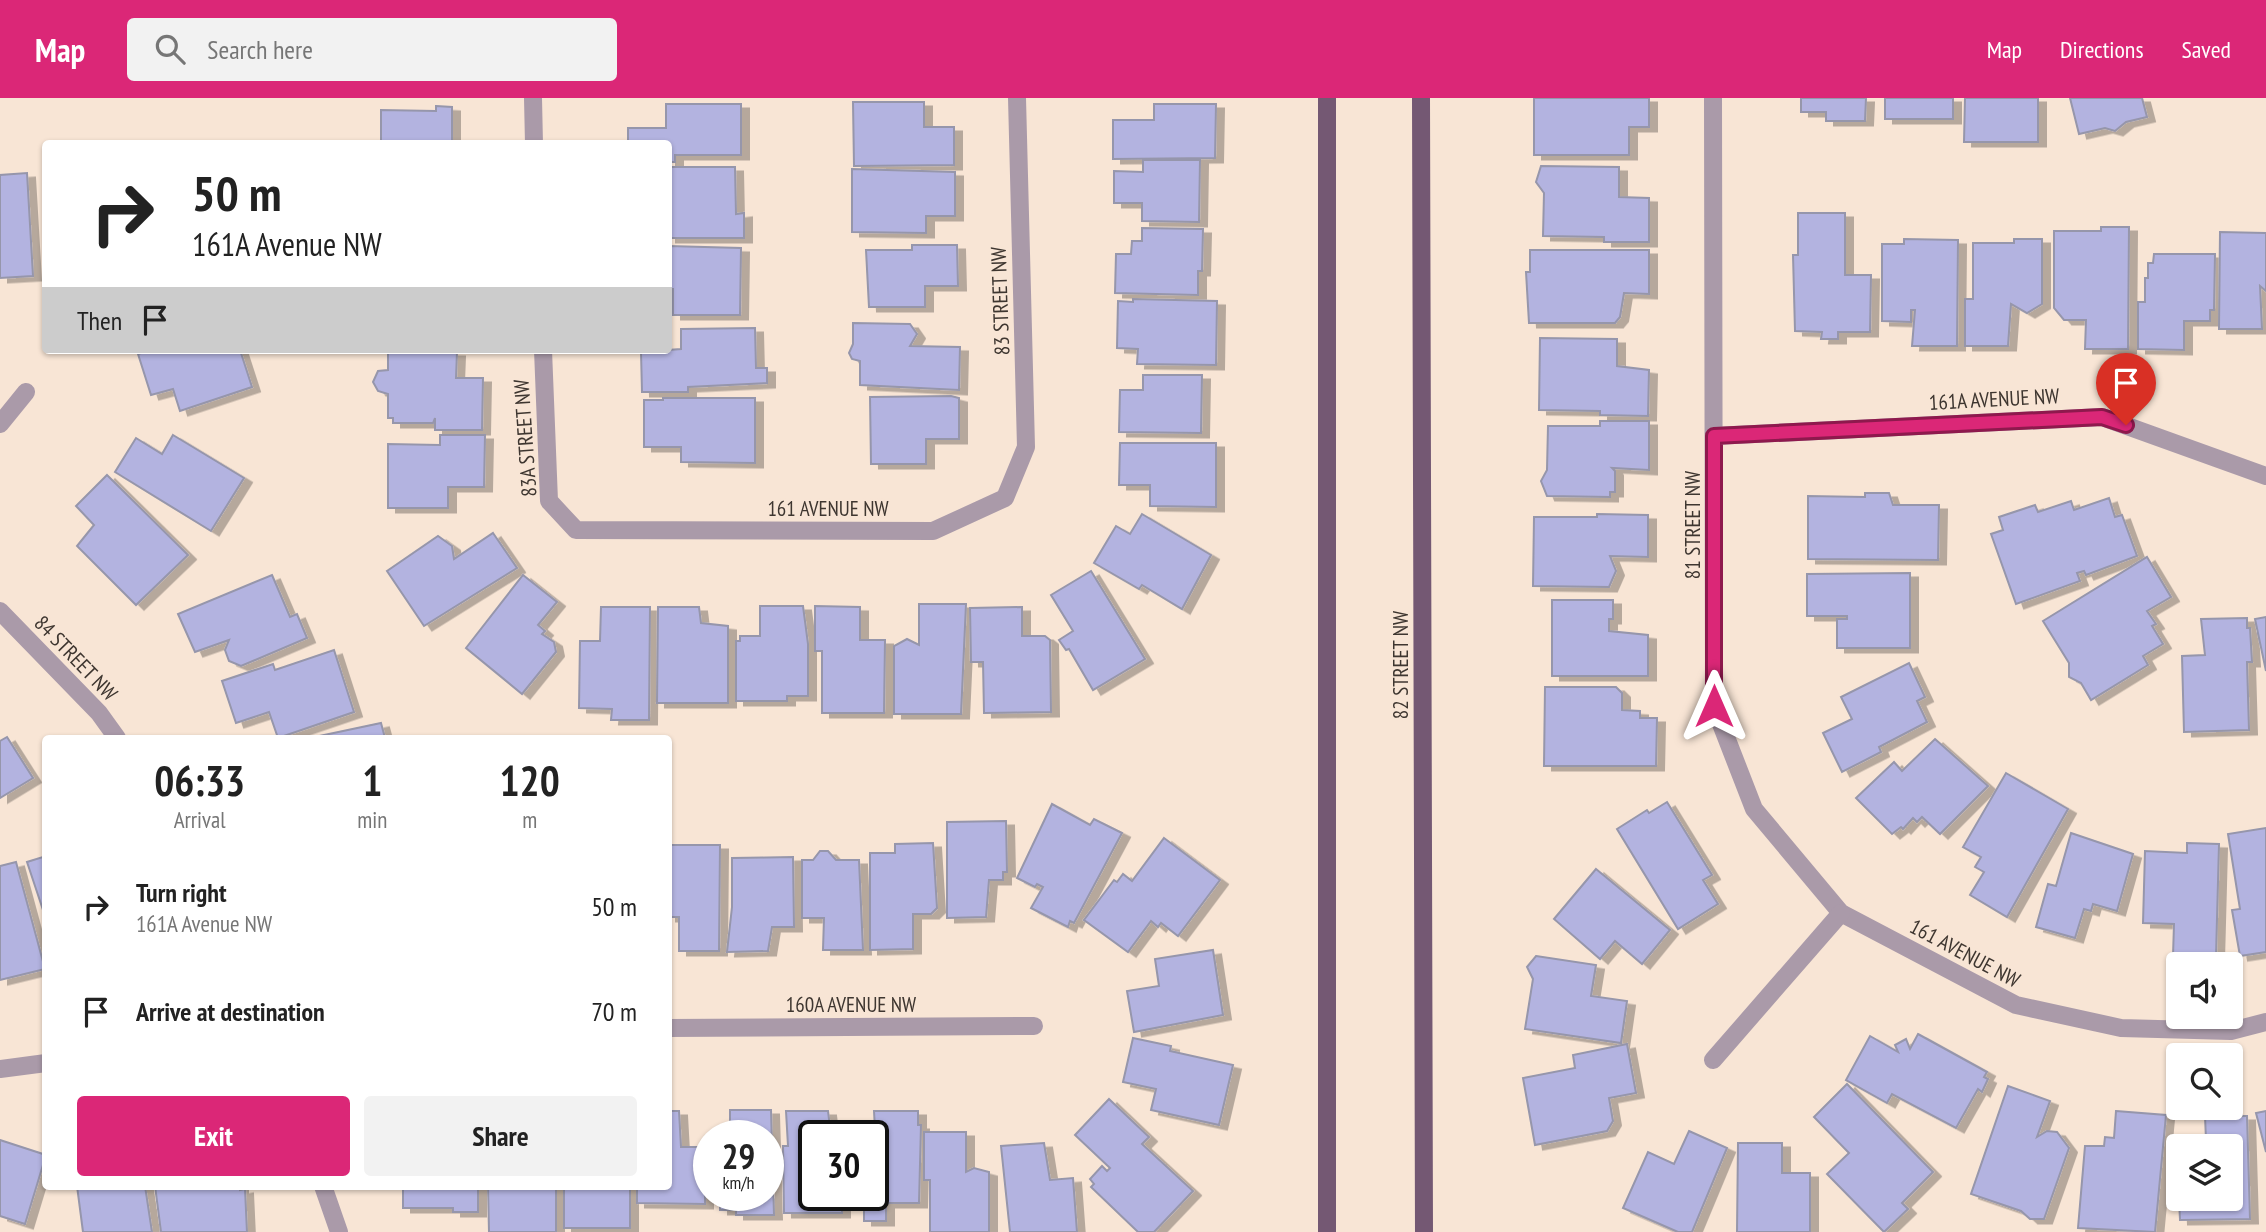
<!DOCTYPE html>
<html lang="en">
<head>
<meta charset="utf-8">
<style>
	body { margin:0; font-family:"PT Sans Narrow",sans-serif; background:#f2f2f2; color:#222; height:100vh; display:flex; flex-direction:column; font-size:26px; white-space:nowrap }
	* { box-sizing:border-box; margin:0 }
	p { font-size:23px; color:#767676 }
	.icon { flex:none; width:38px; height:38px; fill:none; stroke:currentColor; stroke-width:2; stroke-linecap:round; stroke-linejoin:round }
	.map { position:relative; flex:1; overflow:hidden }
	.details { position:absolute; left:42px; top:637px; width:630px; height:455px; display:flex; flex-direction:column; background:#fff; border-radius:7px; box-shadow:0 2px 5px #0004 }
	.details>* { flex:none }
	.banner { position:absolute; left:42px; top:42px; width:630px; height:214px; border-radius:7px; box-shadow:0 2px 5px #0004; background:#fff; color:#222; overflow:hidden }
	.tools { position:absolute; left:2166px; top:854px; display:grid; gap:14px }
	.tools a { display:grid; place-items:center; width:77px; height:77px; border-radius:7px; background:#fff; box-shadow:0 2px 5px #0004; font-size:35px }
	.speed { position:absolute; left:693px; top:1022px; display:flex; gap:14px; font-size:35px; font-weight:700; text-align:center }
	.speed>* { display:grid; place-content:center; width:91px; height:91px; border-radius:50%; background:#fff; box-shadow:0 2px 5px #0004; line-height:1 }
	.speed small { font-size:18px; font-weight:400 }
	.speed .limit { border:4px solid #111; border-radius:10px; background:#fff; color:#111 }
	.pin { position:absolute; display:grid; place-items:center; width:60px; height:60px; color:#fff; margin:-72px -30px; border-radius:50% 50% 50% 0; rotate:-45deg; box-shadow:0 0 7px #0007 }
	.pin .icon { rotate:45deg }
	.me { position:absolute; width:77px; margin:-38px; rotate:0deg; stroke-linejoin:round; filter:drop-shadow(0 0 5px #0008) }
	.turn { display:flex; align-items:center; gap:24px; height:147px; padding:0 35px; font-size:32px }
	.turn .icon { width:91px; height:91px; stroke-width:2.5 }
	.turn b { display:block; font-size:49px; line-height:60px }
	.then { display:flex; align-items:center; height:66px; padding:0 35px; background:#0003; gap:14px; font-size:26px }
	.eta { display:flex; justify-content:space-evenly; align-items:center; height:119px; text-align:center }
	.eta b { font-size:42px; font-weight:600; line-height:49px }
	.button { display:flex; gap:14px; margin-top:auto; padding:14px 35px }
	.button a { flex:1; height:80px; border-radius:7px; background:#db2777; color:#fff; font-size:28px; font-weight:600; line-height:80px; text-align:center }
	.button a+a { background:#f2f2f2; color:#222 }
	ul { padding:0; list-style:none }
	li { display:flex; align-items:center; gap:21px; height:105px; padding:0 35px }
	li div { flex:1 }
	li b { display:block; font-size:26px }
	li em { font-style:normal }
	header { display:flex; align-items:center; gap:42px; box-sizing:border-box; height:98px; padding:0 35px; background:#db2777; color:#fff }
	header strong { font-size:33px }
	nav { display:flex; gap:38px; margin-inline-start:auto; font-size:24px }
	.search { width:490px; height:63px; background:#f2f2f2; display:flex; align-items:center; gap:18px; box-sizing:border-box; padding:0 24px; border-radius:7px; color:#767676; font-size:26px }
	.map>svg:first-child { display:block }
</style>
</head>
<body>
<header>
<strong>Map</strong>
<div class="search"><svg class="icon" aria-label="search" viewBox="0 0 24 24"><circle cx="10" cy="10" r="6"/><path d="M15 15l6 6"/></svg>Search here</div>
<nav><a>Map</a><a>Directions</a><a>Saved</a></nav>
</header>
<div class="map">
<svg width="2266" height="1134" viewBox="0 0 2266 1134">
	<defs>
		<filter id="shadow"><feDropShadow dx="8" dy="4.5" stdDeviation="0" flood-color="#0004"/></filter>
	</defs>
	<rect width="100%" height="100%" fill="#f8e5d5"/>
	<g fill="#b3b3e0" stroke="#9696ab" stroke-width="2" filter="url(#shadow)">
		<path d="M 1534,0 L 1649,0 L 1649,29 L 1629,29 L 1629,57 L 1534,57 Z"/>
		<path d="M 1801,0 L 1866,0 L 1865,23 L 1826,23 L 1826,14 L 1801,14 Z"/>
		<rect x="1885" y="0" width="68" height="21"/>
		<path d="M 1965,0 L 2038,0 L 2038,44 L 1964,44 Z"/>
		<path d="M 2070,0 L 2142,0 L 2147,19 L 2126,24 L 2115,33 L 2105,30 L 2079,36 Z"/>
		<path d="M 853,4 L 924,4 L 924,29 L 954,29 L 954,67 L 854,68 Z"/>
		<path d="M 666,6 L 741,6 L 741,57 L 675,57 L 675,64 L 668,64 L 668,46 L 628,46 L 628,30 L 666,30 Z"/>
		<path d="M 1154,6 L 1216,6 L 1215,60 L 1113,61 L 1113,22 L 1154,22 Z"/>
		<path d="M 436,8 L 452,9 L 452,46 L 373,46 L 373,43 L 381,43 L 381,12 L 436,13 Z"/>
		<path d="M 1143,62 L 1200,62 L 1199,124 L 1142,123 L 1142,105 L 1114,105 L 1114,73 L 1143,74 Z"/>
		<path d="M 1541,68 L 1619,69 L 1619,99 L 1649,100 L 1649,144 L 1604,144 L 1604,139 L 1543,138 L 1544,95 L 1536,84 Z"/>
		<path d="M 668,69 L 735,69 L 736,116 L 744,115 L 744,140 L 668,140 Z"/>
		<path d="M 852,71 L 955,74 L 955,118 L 926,118 L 926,135 L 852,134 Z"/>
		<path d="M 27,75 L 33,178 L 0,180 L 0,77 Z"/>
		<path d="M 1798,115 L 1845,115 L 1845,177 L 1871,177 L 1870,234 L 1838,234 L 1838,241 L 1821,241 L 1822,234 L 1795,233 L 1793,157 L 1798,157 Z"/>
		<path d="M 2101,129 L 2129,129 L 2128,251 L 2085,251 L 2086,222 L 2064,222 L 2054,210 L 2054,133 L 2101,133 Z"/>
		<path d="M 1142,130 L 1203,131 L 1202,173 L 1198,173 L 1198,197 L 1115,195 L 1116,156 L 1131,156 L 1132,143 L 1142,143 Z"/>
		<path d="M 2220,134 L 2266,135 L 2266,193 L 2260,188 L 2262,231 L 2219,231 Z"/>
		<path d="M 1904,141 L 1958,142 L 1957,248 L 1912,248 L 1915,212 L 1911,212 L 1911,224 L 1882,223 L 1882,146 L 1904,146 Z"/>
		<path d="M 2014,141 L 2042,141 L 2042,206 L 2027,215 L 2011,206 L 2008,248 L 1965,248 L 1965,201 L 1973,201 L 1973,145 L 2014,145 Z"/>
		<path d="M 912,147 L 957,147 L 958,188 L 925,188 L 925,209 L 869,209 L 866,152 L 912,152 Z"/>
		<path d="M 668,148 L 741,150 L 740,217 L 673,217 L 673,191 L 668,191 Z"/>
		<path d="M 1530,152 L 1649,152 L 1649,196 L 1624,195 L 1620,219 L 1615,225 L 1529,225 L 1526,174 L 1530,174 Z"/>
		<path d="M 2154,156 L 2215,156 L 2214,212 L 2210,212 L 2210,223 L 2184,223 L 2184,252 L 2138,251 L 2138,204 L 2145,204 L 2145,180 L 2148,180 L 2148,165 L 2153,165 Z"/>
		<path d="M 1133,201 L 1217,203 L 1216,267 L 1137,266 L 1138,251 L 1117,250 L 1118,203 L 1133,204 Z"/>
		<path d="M 853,225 L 910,226 L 917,236 L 910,248 L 960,249 L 959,292 L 860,287 L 860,263 L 852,261 L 849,255 L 853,246 Z"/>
		<path d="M 755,230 L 756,270 L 767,270 L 767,285 L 688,289 L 688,294 L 642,294 L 641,254 L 681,251 L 681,231 Z"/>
		<path d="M 1540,240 L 1617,241 L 1617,268 L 1649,272 L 1648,318 L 1600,317 L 1600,313 L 1539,312 Z"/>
		<path d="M 151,252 L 240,252 L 252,289 L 180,313 L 173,291 L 151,297 L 138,256 Z"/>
		<path d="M 388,253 L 457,254 L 456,280 L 483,280 L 482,332 L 435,332 L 435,320 L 433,325 L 393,325 L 393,320 L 388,320 L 388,296 L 378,293 L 373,284 L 378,273 L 388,272 Z"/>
		<path d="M 1143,277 L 1202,277 L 1201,335 L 1119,334 L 1120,292 L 1143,292 Z"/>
		<path d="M 951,298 L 959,300 L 959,341 L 926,341 L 926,366 L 871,366 L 870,299 Z"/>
		<path d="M 663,300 L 755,300 L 755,365 L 681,364 L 681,349 L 644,349 L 644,302 L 663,302 Z"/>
		<path d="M 1600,323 L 1649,323 L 1649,372 L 1612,370 L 1615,373 L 1615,394 L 1610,394 L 1610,399 L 1547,398 L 1541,383 L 1547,372 L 1548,328 L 1600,328 Z"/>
		<path d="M 173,337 L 244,380 L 211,433 L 115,374 L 136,340 L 162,356 Z"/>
		<path d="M 440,337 L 485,337 L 484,389 L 448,389 L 448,410 L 388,410 L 388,346 L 440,347 Z"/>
		<path d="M 1120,345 L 1216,345 L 1216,409 L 1150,408 L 1150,387 L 1119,387 Z"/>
		<path d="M 107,377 L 188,457 L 136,507 L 77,448 L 94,427 L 76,408 Z"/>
		<path d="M 1865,395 L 1889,395 L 1893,407 L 1939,407 L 1938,462 L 1808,461 L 1808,398 L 1865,399 Z"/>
		<path d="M 2109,400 L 2115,419 L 2122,417 L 2137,458 L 2086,477 L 2084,473 L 2077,475 L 2080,483 L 2016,506 L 1991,436 L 2003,432 L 1999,419 L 2035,407 L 2038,414 L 2071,403 L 2074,412 Z"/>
		<path d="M 1142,416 L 1211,457 L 1182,511 L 1142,487 L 1139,491 L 1094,465 L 1116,428 L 1130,436 Z"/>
		<path d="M 1597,416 L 1648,417 L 1648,459 L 1610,458 L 1616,473 L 1609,489 L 1533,488 L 1534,419 L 1597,419 Z"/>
		<path d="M 493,435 L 517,470 L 424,528 L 387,473 L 438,438 L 452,448 L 454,461 Z"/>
		<path d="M 2147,459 L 2171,499 L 2147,513 L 2156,526 L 2152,528 L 2163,546 L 2143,558 L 2148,567 L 2091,602 L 2081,585 L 2069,579 L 2069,565 L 2043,523 Z"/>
		<path d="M 1091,473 L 1145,561 L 1093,592 L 1069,551 L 1066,552 L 1059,542 L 1073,533 L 1051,497 Z"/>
		<path d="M 1910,475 L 1910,550 L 1837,550 L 1837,521 L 1847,521 L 1847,518 L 1807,518 L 1807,476 Z"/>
		<path d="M 272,477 L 290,519 L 297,516 L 307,540 L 241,568 L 229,563 L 225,552 L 229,542 L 195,554 L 178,516 Z"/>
		<path d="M 523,477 L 557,504 L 538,527 L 545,533 L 542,536 L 554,544 L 556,554 L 522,596 L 466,550 Z"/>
		<path d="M 1552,502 L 1613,502 L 1613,521 L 1609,521 L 1609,533 L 1648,537 L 1648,578 L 1552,578 Z"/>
		<path d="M 919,506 L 966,506 L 961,616 L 894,616 L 894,548 L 907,541 L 919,547 Z"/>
		<path d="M 760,508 L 803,508 L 808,546 L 808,598 L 787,598 L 787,603 L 736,603 L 736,543 L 740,543 L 740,538 L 760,538 Z"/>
		<path d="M 815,508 L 860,509 L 860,542 L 885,542 L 884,615 L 822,615 L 822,553 L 815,553 Z"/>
		<path d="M 601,509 L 650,509 L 649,622 L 611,622 L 612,611 L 579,610 L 580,543 L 600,543 Z"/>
		<path d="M 658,509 L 699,509 L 701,525 L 728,528 L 728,605 L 657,605 Z"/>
		<path d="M 1022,509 L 1022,538 L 1045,538 L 1050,542 L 1051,614 L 984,615 L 983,564 L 971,564 L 970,510 Z"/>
		<path d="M 2266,519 L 2266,573 L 2255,521 Z"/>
		<path d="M 2247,520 L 2247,530 L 2250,530 L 2252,564 L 2247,564 L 2249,632 L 2184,634 L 2182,558 L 2205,557 L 2201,521 Z"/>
		<path d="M 334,552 L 354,614 L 278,640 L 269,614 L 236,625 L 222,583 L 273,566 L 275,572 Z"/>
		<path d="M 1909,565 L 1925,599 L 1917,603 L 1927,624 L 1879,649 L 1881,654 L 1842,674 L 1823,635 L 1852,621 L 1841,599 Z"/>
		<path d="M 1545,589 L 1616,589 L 1622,595 L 1622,612 L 1640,613 L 1640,620 L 1657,620 L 1656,668 L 1544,668 Z"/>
		<path d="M 381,625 L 385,640 L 310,640 Z"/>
		<path d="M 7,639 L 33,680 L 0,700 L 0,643 Z"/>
		<path d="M 1935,641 L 1988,688 L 1940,736 L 1922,719 L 1917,724 L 1913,720 L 1903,731 L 1901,729 L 1892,736 L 1856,700 L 1894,664 L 1902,673 Z"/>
		<path d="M 2006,675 L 2068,711 L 2007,819 L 1970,797 L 1984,774 L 1975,769 L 1981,759 L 1963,749 Z"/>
		<path d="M 1667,704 L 1712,777 L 1703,782 L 1718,806 L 1678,831 L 1617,731 L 1647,712 L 1649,715 Z"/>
		<path d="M 1052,706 L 1090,727 L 1094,721 L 1122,735 L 1074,825 L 1070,823 L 1068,829 L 1031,810 L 1043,789 L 1037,786 L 1035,789 L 1017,780 Z"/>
		<path d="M 1006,723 L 1007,774 L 1003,774 L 1003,782 L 989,782 L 986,819 L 947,820 L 947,724 Z"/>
		<path d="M 2266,730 L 2266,854 L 2240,858 L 2232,812 L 2240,811 L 2228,736 Z"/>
		<path d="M 2071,735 L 2133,756 L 2117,813 L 2093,806 L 2091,813 L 2084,811 L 2075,840 L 2036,829 L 2048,786 L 2056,788 Z"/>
		<path d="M 1164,740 L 1220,782 L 1178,838 L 1161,825 L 1158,829 L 1151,823 L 1128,854 L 1084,822 L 1114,782 L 1117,784 L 1123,776 L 1132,783 Z"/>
		<path d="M 933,745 L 937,810 L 931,816 L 913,816 L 913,851 L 870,852 L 870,755 L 895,755 L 895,746 Z"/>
		<path d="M 2187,745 L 2219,746 L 2216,858 L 2173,858 L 2174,826 L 2143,825 L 2145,753 L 2187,755 Z"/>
		<path d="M 668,747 L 720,747 L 719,853 L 679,853 L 679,819 L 668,819 Z"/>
		<path d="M 820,753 L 828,753 L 836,762 L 859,762 L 863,852 L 823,852 L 824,820 L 802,820 L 802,762 L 813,762 Z"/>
		<path d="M 46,758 L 46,821 L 27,764 Z"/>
		<path d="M 793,759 L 794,829 L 772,829 L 768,853 L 727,854 L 732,809 L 732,760 Z"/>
		<path d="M 16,764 L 45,871 L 0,882 L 0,768 Z"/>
		<path d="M 1596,771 L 1670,832 L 1642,866 L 1615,843 L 1600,861 L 1554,821 Z"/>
		<path d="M 1213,852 L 1223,917 L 1134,934 L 1127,893 L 1159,888 L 1155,861 Z"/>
		<path d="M 1536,858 L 1596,867 L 1591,898 L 1627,903 L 1621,945 L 1525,931 L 1533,881 L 1527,869 Z"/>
		<path d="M 1918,936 L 1987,974 L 1984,979 L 1988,981 L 1982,994 L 1978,991 L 1956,1030 L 1892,996 L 1887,1005 L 1846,982 L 1870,938 L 1898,954 L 1895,947 L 1906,941 L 1910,951 Z"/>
		<path d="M 1133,940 L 1171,948 L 1170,953 L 1233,967 L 1219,1027 L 1151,1012 L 1156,991 L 1123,984 Z"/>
		<path d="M 1627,946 L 1636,995 L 1609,1000 L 1613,1023 L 1607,1033 L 1535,1047 L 1523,980 L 1575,970 L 1573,957 Z"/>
		<path d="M 1847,986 L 1933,1074 L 1902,1105 L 1908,1111 L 1884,1134 L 1827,1076 L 1849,1055 L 1814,1019 Z"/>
		<path d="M 2008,988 L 2050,1003 L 2037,1039 L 2047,1033 L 2057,1034 L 2069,1050 L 2044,1121 L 2030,1121 L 2021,1113 L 1971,1096 Z"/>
		<path d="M 1109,1001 L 1149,1039 L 1142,1046 L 1193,1093 L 1154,1134 L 1138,1134 L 1091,1089 L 1094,1086 L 1090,1081 L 1102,1068 L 1107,1073 L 1110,1070 L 1075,1037 Z"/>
		<path d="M 730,1012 L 771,1012 L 774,1117 L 736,1117 L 736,1112 L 720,1112 L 720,1102 L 715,1102 L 715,1097 L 768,1097 L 768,1038 L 730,1038 Z"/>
		<path d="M 668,1013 L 679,1013 L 681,1049 L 705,1049 L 705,1106 L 637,1105 L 637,1088 L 668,1088 Z"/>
		<path d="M 786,1013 L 828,1013 L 831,1038 L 814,1038 L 814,1097 L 842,1097 L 842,1115 L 784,1115 L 783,1048 L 788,1048 Z"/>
		<path d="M 874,1013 L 918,1013 L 918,1027 L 921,1027 L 919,1105 L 886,1105 L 886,1123 L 864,1123 L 864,1105 L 851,1105 L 851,1097 L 873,1097 L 873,1049 L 876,1049 Z"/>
		<path d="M 2116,1013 L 2166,1017 L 2155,1134 L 2078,1130 L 2085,1048 L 2104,1048 L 2105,1039 L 2114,1040 Z"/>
		<path d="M 2266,1013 L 2266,1054 L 2256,1015 Z"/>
		<path d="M 2205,1018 L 2247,1018 L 2250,1121 L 2180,1122 L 2179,1101 L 2231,1101 L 2231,1048 L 2179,1048 L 2179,1086 L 2178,1043 L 2206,1042 Z"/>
		<path d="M 1689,1033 L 1727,1050 L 1692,1134 L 1678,1134 L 1623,1110 L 1648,1054 L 1674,1066 Z"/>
		<path d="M 924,1034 L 966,1034 L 966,1074 L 974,1070 L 989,1074 L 989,1134 L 930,1134 L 930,1082 L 924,1082 Z"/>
		<path d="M 0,1042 L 46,1057 L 25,1126 L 0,1118 Z"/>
		<path d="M 1044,1045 L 1050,1082 L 1073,1080 L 1077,1134 L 1010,1134 L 1001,1048 Z"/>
		<path d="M 1738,1045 L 1782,1045 L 1782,1075 L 1810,1075 L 1810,1134 L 1737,1134 Z"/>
		<path d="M 77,1088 L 145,1088 L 152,1134 L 83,1134 Z"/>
		<path d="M 155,1088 L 240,1088 L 240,1092 L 245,1091 L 247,1134 L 161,1134 Z"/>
		<path d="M 403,1088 L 478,1088 L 478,1114 L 453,1114 L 453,1110 L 403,1110 Z"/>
		<path d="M 488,1088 L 556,1088 L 556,1134 L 489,1134 Z"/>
		<rect x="564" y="1088" width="66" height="42"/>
	</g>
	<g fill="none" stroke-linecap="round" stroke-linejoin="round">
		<g stroke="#aa9aa9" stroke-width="18">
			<path d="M 533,0 L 534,46"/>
			<path d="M 1713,0 L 1714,608 L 1754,711 L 1841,815 L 2016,907 L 2121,930 L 2231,933 L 2266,924"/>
			<path d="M 543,252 L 549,403 L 576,432 L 933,433 L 1005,400 L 1026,349 L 1017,0"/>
			<path d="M 0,326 L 26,294"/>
			<path d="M 1714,338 L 2102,319 L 2266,378"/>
			<path d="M 0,513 L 99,615 L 117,640"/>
			<path d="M 668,930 L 1034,928"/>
			<path d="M 1713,962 L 1841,815"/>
			<path d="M 0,971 L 46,965"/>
			<path d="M 323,1088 L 339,1134"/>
		</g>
		<g stroke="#745873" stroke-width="18">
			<path d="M 1421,0 L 1424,1134"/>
			<path d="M 1327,1134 L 1327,0"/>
		</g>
	</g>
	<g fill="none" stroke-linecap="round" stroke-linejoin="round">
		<g stroke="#8e194d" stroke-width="18">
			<path id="route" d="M 1714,608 L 1714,338 L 2102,319 L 2126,327"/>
		</g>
		<use href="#route" stroke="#db2777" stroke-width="12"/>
	</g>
	<g text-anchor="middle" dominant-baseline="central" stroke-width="5" stroke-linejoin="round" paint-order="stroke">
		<g font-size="21" fill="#3e3630" stroke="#f8e5d5">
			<text transform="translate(1000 203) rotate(-92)">83 STREET NW</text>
			<text transform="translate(1994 301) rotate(-3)">161A AVENUE NW</text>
			<text transform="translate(525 340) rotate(-94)">83A STREET NW</text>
			<text x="828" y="410">161 AVENUE NW</text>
			<text transform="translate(1692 427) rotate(-90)">81 STREET NW</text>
			<text transform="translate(76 560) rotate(46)">84 STREET NW</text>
			<text transform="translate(1400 567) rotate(-90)">82 STREET NW</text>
			<text transform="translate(1965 855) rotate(28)">161 AVENUE NW</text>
			<text x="851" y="906">160A AVENUE NW</text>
		</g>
	</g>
</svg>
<div class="tools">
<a><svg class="icon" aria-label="sound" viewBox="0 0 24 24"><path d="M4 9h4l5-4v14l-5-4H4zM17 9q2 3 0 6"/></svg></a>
<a><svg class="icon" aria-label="search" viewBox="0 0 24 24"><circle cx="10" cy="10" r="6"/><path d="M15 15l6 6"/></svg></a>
<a><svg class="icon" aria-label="layers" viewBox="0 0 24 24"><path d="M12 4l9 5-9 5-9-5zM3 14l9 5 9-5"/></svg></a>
</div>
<div class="speed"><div>29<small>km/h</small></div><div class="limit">30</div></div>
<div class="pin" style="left:2126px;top:327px;background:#d93025"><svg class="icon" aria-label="arrive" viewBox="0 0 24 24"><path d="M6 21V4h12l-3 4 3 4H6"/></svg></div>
<svg class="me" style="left:1714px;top:608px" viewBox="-20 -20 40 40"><path d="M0-17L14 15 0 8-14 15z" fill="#db2777" stroke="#fff" stroke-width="4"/></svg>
<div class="banner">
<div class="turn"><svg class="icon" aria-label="right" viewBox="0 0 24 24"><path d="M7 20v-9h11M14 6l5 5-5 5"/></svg><div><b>50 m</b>161A Avenue NW</div></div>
<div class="then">Then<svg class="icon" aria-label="arrive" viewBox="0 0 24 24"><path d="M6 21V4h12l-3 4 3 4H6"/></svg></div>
</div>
<section class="details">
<div class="eta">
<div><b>06:33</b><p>Arrival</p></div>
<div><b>1</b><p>min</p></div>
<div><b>120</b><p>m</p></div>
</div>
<ul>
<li><svg class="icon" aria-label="right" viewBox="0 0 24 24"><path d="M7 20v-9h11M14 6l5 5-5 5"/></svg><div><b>Turn right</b><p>161A Avenue NW</p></div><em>50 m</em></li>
<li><svg class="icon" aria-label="arrive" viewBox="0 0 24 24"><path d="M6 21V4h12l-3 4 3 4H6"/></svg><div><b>Arrive at destination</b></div><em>70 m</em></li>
</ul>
<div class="button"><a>Exit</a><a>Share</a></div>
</section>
</div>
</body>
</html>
